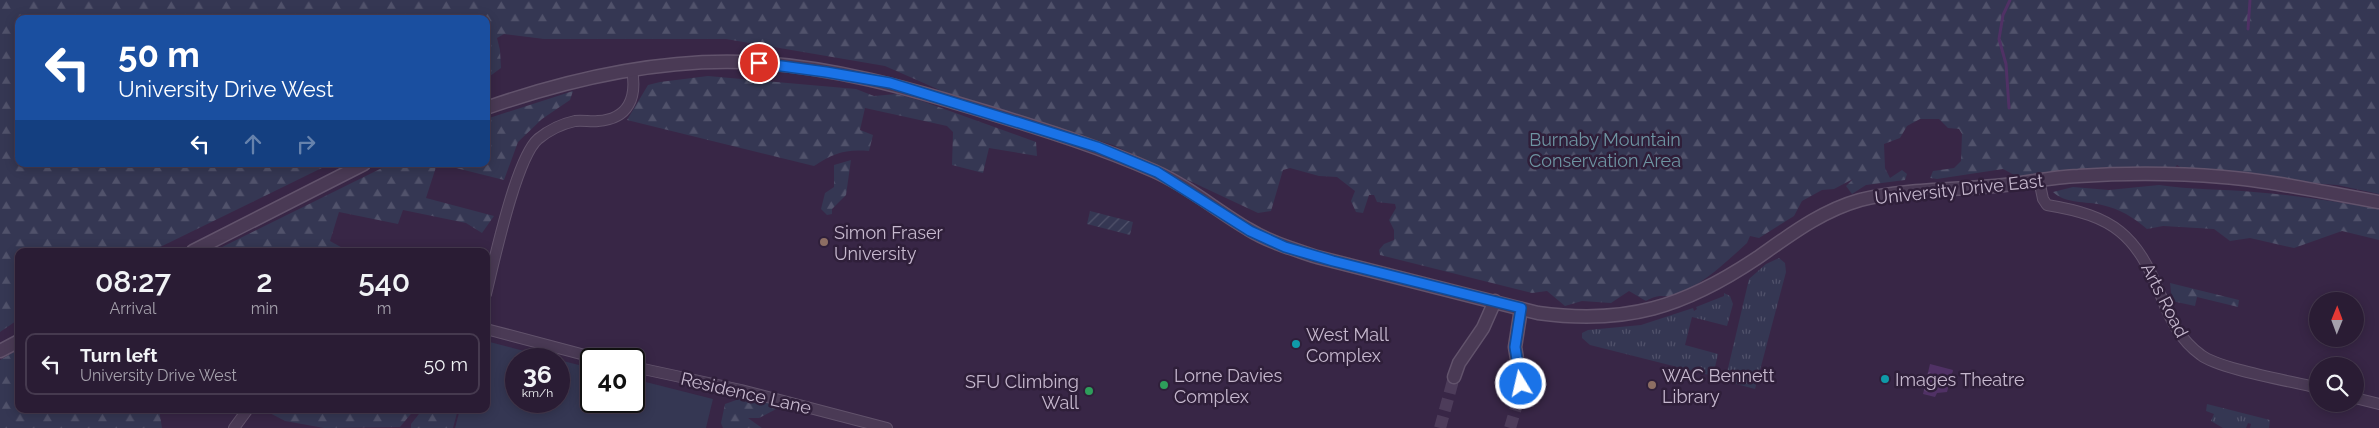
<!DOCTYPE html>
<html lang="en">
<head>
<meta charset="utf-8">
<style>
	body { margin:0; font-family:Raleway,sans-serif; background:#32253c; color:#f1f3f6; height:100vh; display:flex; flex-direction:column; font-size:19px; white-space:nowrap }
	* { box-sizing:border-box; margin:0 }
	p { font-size:16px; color:#a5a1ac }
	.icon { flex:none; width:28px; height:28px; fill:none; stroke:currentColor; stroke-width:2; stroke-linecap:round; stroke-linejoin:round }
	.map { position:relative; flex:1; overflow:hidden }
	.side { position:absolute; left:15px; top:248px; width:475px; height:165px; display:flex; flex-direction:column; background:#2a1c34; border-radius:10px; box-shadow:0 2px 12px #0003,0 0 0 1px #463a4f }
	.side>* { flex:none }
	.hud { position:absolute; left:15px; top:15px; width:475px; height:152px; border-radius:10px; box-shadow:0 2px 12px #0003,0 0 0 1px #463a4f; background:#1a4fa0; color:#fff; overflow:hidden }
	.needle { width:32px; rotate:1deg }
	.buttons { position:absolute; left:2309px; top:292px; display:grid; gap:10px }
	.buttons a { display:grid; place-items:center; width:55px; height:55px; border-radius:50%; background:#2a1c34; box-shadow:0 2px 12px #0003,0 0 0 1px #463a4f; font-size:25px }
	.speed { position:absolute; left:505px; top:348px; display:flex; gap:10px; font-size:25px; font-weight:700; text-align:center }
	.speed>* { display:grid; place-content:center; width:65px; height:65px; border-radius:50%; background:#2a1c34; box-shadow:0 2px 12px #0003,0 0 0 1px #463a4f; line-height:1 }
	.speed small { font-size:12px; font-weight:400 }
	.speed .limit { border:2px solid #111; border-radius:8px; background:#fff; color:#111 }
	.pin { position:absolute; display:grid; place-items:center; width:42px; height:42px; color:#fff; margin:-21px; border:2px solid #fff; border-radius:50%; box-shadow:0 1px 5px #0007 }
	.me { position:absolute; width:55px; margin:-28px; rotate:351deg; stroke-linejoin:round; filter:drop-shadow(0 0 4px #0008) }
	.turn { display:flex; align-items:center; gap:18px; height:105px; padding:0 20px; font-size:22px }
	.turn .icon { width:65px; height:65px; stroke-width:2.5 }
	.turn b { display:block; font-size:35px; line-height:42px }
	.lanes { display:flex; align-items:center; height:48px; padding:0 20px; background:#0003; justify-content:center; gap:25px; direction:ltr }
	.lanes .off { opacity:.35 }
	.eta { display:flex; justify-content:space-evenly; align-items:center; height:85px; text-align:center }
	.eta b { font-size:30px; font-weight:600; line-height:35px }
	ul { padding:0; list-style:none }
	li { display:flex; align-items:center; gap:15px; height:62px; margin:0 10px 8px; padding:0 10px; border:2px solid #463a4f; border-radius:10px }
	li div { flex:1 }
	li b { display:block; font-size:19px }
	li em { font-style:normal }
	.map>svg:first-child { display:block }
</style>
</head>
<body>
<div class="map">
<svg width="2379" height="428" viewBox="0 0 2379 428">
	<defs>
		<pattern id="grass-tufts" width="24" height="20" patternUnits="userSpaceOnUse" patternTransform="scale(1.25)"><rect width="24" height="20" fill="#353753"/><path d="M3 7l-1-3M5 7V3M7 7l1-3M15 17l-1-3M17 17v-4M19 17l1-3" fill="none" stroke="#51526b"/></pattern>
		<pattern id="forest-firs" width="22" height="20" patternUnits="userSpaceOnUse" patternTransform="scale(1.25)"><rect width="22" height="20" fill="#353753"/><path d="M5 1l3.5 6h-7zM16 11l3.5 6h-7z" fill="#51526b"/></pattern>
		<pattern id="garden-furrows" width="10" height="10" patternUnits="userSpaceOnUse" patternTransform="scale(1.25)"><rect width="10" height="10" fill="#353753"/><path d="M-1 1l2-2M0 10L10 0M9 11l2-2" fill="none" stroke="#51526b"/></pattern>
		<pattern id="water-ripples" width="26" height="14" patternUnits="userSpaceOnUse" patternTransform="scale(1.25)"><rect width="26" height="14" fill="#503165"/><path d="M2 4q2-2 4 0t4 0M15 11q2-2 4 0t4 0" fill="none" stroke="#684d7a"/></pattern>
	</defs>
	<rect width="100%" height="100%" fill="#382646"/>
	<g fill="url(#grass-tufts)">
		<path d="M 1779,258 L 1785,263 L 1786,272 L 1755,389 L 1725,381 L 1749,279 L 1766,264 Z"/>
		<path d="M 1724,293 L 1730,296 L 1733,304 L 1727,326 L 1692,317 L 1685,345 L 1718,354 L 1713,376 L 1590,345 L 1582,338 L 1582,333 L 1588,330 L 1641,325 L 1693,308 L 1694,311 L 1697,309 L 1696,307 L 1724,296 Z"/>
		<path d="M 2207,404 L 2270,420 L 2269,428 L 2250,428 L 2251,424 L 2248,423 L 2246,428 L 2223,428 L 2211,421 L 2214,414 L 2206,411 Z"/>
	</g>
	<g fill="url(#forest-firs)">
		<path d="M 0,0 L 2379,0 L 2379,194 L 2337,185 L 2191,174 L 2177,165 L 2167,177 L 2037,173 L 2020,178 L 2003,169 L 1937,179 L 1930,178 L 1933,171 L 1954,168 L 1961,161 L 1962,134 L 1959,129 L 1948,128 L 1939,119 L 1920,119 L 1907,126 L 1900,138 L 1884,144 L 1885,168 L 1890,178 L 1902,170 L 1907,174 L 1905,180 L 1866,185 L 1852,194 L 1846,186 L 1853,179 L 1834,189 L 1822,190 L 1802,201 L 1794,216 L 1759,238 L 1750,236 L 1747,243 C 1726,262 1703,285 1675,295 C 1664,299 1662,292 1646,301 L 1629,291 L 1611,303 L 1582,301 L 1565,306 L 1547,291 L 1532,293 L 1380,255 L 1379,250 L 1384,244 L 1394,240 L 1394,230 L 1389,220 L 1396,208 L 1395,204 L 1377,202 L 1374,195 L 1369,195 L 1363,213 L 1356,212 L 1351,201 L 1355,191 L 1337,177 L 1319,176 L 1290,168 L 1283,170 L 1271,211 L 1258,213 L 1113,145 L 960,99 L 885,66 L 726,39 L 544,39 L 504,34 L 497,38 L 500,50 L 501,68 L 486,79 L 486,19 L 19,19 L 19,164 L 330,164 L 152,251 L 19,251 L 19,319 L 0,332 Z"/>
		<path d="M 708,76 L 856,89 L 874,96 L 896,94 L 922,101 L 1036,142 L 1037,156 L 989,148 L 983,173 L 952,165 L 953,132 L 947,126 L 865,108 L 860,130 L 873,135 L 869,151 C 845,149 834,153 814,166 L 627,120 L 648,85 L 660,82 Z"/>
		<path d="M 573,91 L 570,100 L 542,119 L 518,142 L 504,180 L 440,164 L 486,164 L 486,119 Z"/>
		<path d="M 851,160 L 846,195 L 832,209 L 832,214 L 827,215 L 821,209 L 825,193 L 834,187 L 834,165 Z"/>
		<path d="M 390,164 L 437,164 L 426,198 L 494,216 L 482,233 L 466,223 L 403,210 L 398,224 L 339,212 L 330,241 L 348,251 L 214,251 Z"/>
		<path d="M 2159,185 C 2191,190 2222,189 2254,192 C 2296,195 2337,202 2379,209 L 2379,240 L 2342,231 L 2294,248 L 2250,238 L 2230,241 L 2214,229 L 2163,226 L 2147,229 C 2133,217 2120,209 2102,205 C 2086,201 2065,204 2053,192 L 2073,187 L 2109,190 Z"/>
		<path d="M 2170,283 L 2239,300 L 2238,307 L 2197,297 L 2195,306 L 2172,301 Z"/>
		<path d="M 19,349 L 19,409 L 159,409 L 162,428 L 0,428 L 0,360 Z"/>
		<path d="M 765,393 L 782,406 L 759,418 L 748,418 L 762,428 L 723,428 L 721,423 L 725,404 L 739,399 L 745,402 L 748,398 Z"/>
		<path d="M 267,409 L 415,409 L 400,427 L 324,428 L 285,421 L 266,411 Z"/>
		<path d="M 423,409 L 458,409 L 453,428 L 411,428 L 411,424 Z"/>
	</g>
	<path fill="url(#garden-furrows)" d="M 1090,211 L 1133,222 L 1130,235 L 1087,224 Z"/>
	<path fill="#353753" d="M 486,341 L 555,359 L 516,359 L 516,401 L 559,401 L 559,360 L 591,368 L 591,401 L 634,401 L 634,379 L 713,399 L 706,428 L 455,428 L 460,409 L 486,409 Z"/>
	<path fill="url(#water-ripples)" d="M 1930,364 L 1953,370 L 1947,392 L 1937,393 L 1935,397 L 1923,394 Z"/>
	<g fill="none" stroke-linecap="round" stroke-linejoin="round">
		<g stroke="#503165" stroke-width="3">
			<path d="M 2248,29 L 2250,0"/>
			<path d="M 2009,108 L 2006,64 L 1999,39 L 2003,15 L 2010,0"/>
		</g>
		<g stroke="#4d3c5a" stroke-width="12" stroke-dasharray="12 6" stroke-linecap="butt">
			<path d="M 1440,428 L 1454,377"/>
			<path d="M 1510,428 L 1520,394"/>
		</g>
		<g stroke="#62536c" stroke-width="12">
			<g id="minor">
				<path d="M 2039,180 L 2043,199 L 2047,205 C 2114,216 2136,234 2161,296 C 2170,319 2180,340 2201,355 C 2219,369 2291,381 2318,388"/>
				<path d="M 486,294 C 494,262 516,158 538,139 C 549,130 561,124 575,121 C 583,120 591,122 598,121 C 629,119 637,97 632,70"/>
				<path d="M 486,329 L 600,359"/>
				<path d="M 634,367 L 741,390 L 887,428"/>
				<path d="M 2355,398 L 2379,404"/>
				<path d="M 234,428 L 248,409"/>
			</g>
		</g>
		<g stroke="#62536c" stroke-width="15">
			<g id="tertiary">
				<path d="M 486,108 C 569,79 656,59 744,62 C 829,65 912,89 993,114 C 1048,131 1102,148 1154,171 C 1188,186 1217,211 1248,229 C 1269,242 1293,249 1317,257 L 1538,313 C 1626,325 1684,307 1757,258 C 1790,235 1821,211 1860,200 C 1903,189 1951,190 1995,186 C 2023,184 2050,177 2078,176 C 2126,173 2175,173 2223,177 C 2275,181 2327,193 2379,202"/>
				<path d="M 193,251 L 364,164"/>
				<path d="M 0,351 L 19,341"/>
				<path d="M 1454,377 L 1459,363 L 1483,328 L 1495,301"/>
				<path d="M 1520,394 L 1521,383 L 1515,347 L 1521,309"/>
			</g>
		</g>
		<use href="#minor" stroke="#4a3a55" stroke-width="10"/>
		<use href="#tertiary" stroke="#4a3a55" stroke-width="12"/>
	</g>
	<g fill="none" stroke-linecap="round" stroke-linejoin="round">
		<g stroke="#114b97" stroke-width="12">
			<path id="route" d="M 759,63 L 826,72 L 890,83 L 1049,132 L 1097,147 L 1157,172 L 1250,231 L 1285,247 L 1333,261 L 1521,308 L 1515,347 L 1521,384"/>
		</g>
		<use href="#route" stroke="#1a73e8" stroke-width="9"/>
	</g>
	<g fill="#8d6e63" stroke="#2f1f3a" stroke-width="2">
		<circle cx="824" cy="242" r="5"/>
		<circle cx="1652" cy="385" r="5"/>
	</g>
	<g fill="#0f9aa8" stroke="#2f1f3a" stroke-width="2">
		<circle cx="1296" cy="344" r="5"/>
		<circle cx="1885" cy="379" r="5"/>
	</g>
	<g fill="#2e9e5b" stroke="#2f1f3a" stroke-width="2">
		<circle cx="1164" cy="385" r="5"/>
		<circle cx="1089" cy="391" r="5"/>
	</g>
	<g text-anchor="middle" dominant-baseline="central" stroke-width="5" stroke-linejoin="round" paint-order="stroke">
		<g font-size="18" fill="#6e94a1" stroke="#2f1f3a">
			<text x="1605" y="139">Burnaby Mountain<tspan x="1605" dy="21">Conservation Area</tspan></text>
		</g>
		<g font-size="18" fill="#c6b8ce" stroke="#2f1f3a">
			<text transform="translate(1959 189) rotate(-6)">University Drive East</text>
			<text transform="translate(2165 300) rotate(63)">Arts Road</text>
			<text transform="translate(746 393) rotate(13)">Residence Lane</text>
		</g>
		<g font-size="18" fill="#c6b8ce" stroke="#2f1f3a" text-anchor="start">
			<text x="834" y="232">Simon Fraser<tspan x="834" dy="21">University</tspan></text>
			<text x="1306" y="334">West Mall<tspan x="1306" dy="21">Complex</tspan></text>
			<text x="1174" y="375">Lorne Davies<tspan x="1174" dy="21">Complex</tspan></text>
			<text x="1662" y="375">WAC Bennett<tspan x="1662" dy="21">Library</tspan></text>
			<text x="1895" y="379">Images Theatre</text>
			<text x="1079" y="381" text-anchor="end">SFU Climbing<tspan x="1079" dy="21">Wall</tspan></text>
		</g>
	</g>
</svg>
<div class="buttons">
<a><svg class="needle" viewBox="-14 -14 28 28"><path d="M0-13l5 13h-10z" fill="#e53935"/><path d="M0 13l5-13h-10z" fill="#a5a1ac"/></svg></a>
<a><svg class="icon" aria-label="search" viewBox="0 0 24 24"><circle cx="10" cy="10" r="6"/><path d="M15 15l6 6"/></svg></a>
</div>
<div class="speed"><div>36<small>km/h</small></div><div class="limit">40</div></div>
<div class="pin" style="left:759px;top:63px;background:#d93025"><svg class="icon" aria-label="arrive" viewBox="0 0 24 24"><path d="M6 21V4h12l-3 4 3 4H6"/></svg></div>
<svg class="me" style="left:1521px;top:384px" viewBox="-20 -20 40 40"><circle r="17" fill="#1a73e8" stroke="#fff" stroke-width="3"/><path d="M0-11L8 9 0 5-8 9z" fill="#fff"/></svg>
<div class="hud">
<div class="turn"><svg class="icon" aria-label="left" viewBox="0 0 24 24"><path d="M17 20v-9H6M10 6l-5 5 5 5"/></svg><div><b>50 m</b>University Drive West</div></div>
<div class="lanes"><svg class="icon" aria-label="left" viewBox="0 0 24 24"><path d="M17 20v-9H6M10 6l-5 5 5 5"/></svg><svg class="icon off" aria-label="ahead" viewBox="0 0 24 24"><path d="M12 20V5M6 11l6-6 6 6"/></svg><svg class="icon off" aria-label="right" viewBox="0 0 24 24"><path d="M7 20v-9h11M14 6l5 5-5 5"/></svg></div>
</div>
<section class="side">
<div class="eta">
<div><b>08:27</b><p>Arrival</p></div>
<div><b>2</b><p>min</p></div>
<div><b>540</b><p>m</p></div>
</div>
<ul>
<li><svg class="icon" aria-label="left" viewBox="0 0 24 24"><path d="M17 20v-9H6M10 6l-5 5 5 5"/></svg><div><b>Turn left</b><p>University Drive West</p></div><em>50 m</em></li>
</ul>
</section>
</div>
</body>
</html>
